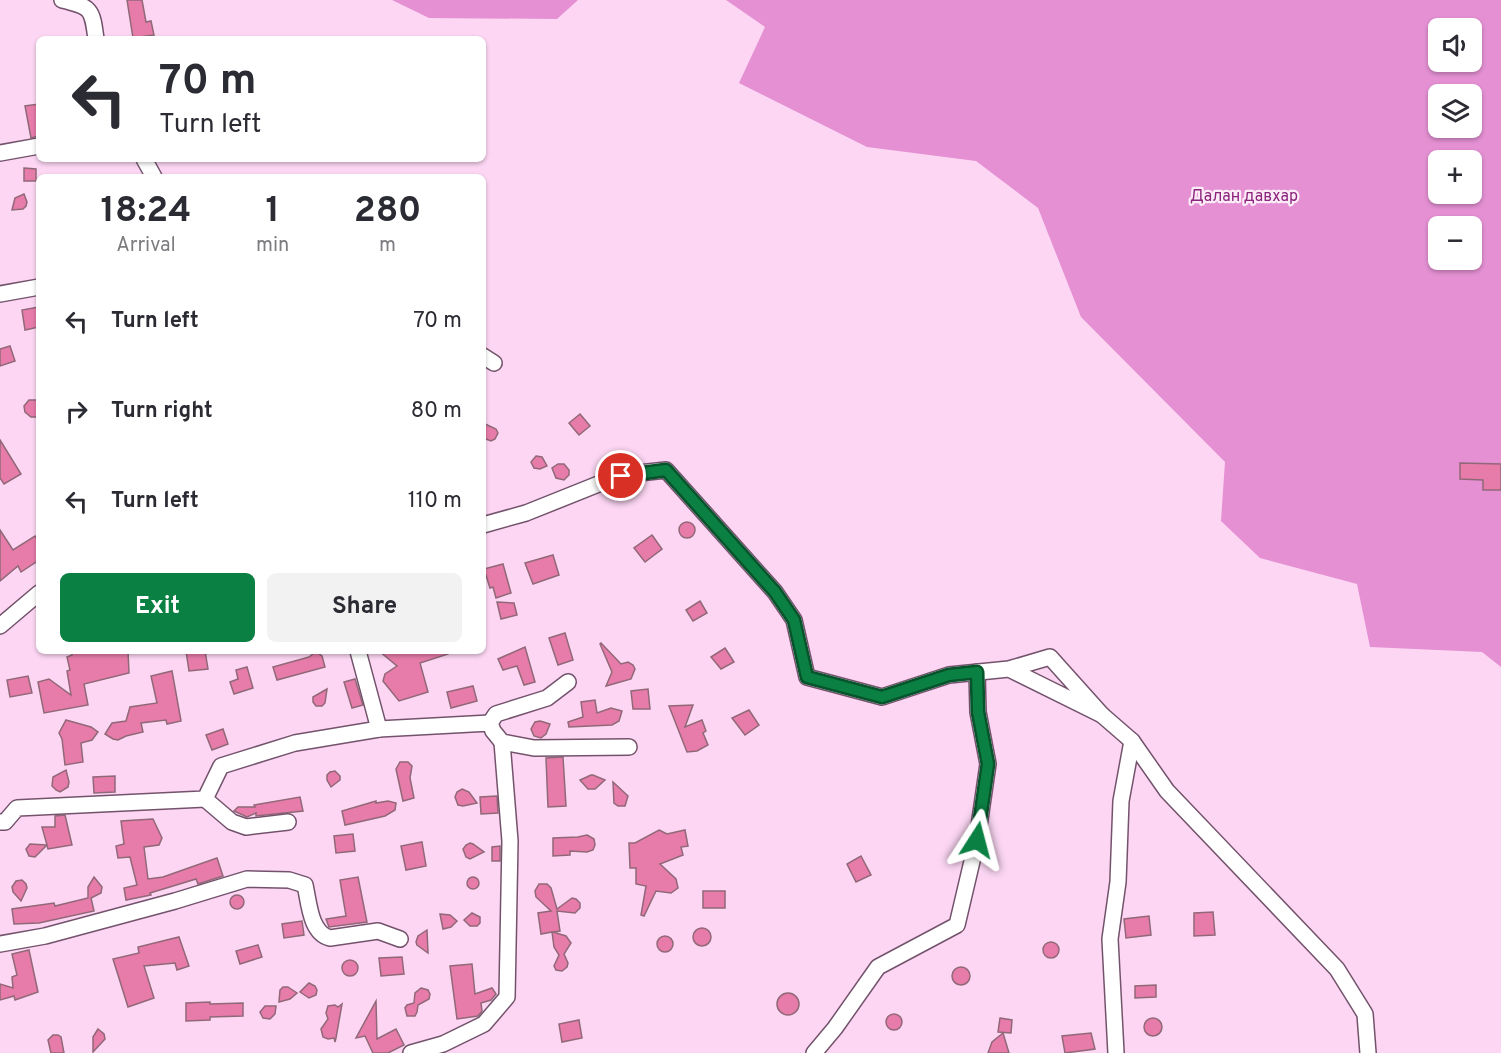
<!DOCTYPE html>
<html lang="en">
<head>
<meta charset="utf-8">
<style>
	body { margin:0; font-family:Overpass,sans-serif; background:#f2f2f3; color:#2b2b33; height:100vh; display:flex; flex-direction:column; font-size:22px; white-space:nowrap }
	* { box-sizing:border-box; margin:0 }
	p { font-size:20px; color:#7c7c81 }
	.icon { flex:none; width:33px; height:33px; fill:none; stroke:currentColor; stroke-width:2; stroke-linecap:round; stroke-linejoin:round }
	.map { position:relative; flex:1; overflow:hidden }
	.sheet { position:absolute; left:36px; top:174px; width:450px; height:480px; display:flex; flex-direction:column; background:#fff; border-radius:9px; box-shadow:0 2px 4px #0004 }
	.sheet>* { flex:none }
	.hud { position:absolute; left:36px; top:36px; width:450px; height:126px; border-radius:9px; box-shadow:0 2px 4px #0004; background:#fff; color:#2b2b33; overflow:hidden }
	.buttons { position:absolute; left:1428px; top:18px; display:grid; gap:12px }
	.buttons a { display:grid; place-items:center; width:54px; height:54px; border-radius:9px; background:#fff; box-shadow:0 2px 4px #0004; font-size:30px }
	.pin { position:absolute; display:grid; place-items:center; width:51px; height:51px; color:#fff; margin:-26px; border:3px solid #fff; border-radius:50%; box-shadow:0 2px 6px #0007 }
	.me { position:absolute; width:66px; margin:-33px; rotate:9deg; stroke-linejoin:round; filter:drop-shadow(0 0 4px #0008) }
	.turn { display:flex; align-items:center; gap:21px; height:126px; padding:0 24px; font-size:27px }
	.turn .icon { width:78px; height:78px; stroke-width:2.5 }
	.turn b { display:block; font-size:42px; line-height:51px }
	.eta { display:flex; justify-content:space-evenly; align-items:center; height:102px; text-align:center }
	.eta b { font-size:36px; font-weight:700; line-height:42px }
	.action { display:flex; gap:12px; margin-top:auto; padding:12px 24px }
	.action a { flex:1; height:69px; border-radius:9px; background:#0b8043; color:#fff; font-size:24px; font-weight:700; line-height:69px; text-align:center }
	.action a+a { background:#f2f2f3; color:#2b2b33 }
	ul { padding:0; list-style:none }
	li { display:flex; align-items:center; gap:18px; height:90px; padding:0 24px }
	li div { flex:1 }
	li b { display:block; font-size:22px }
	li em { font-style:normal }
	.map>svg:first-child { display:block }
</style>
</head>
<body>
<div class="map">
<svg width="1501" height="1053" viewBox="0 0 1501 1053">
	<rect width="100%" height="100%" fill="#fcd6f3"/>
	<g fill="#e490d3" fill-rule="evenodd">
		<path d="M 392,0 L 578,0 L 557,19 L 429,18 Z"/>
		<path d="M 726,0 L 1501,0 L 1501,667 L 1482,652 L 1370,647 L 1357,584 L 1260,558 L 1221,521 L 1225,462 L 1081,317 L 1038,208 L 976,161 L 867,147 L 739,83 L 765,27 ZM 1438,28 L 1472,28 L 1472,62 L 1438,62 ZM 1438,94 L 1472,94 L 1472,128 L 1438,128 ZM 1438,160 L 1472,160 L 1472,194 L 1438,194 ZM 1438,226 L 1472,226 L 1472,260 L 1438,260 Z"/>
	</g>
	<g fill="#e77caa" stroke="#916878" stroke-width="1.5">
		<path d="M 127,0 L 142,0 L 146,22 L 151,21 L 154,35 L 133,38 Z"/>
		<path d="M 39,104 L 39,136 L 31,138 L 25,106 Z"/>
		<path d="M 24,168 L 36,169 L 36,181 L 24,181 Z"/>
		<path d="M 24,194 L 27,202 L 26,206 L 23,209 L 12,210 L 15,198 Z"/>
		<path d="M 39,307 L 39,327 L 25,330 L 22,310 Z"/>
		<path d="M 10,346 L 15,361 L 0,366 L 0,349 Z"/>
		<path d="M 29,400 L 39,400 L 39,417 L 31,417 L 25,412 L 24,406 Z"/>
		<path d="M 580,414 L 590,426 L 579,435 L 569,423 Z"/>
		<path d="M 483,423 L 496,429 L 498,433 L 495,439 L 491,441 L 483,438 Z"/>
		<path d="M 0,440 L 21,474 L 4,484 L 0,478 Z"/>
		<path d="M 536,456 L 542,457 L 547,466 L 540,469 L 534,468 L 531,462 Z"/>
		<path d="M 1460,463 L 1501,464 L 1501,490 L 1483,490 L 1483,480 L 1460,479 Z"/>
		<path d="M 558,464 L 564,464 L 569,470 L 569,475 L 564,480 L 556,478 L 552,468 Z"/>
		<circle cx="687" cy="530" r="8"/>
		<path d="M 0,530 L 13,550 L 35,536 L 39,543 L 39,560 L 21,572 L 18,566 L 0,581 Z"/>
		<path d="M 652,535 L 662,549 L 645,562 L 634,548 Z"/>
		<path d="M 553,555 L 559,575 L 533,584 L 525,563 Z"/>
		<path d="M 503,564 L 511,593 L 496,598 L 493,587 L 490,588 L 484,569 Z"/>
		<path d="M 700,601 L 707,613 L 693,621 L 686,610 Z"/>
		<path d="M 497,602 L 514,603 L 517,615 L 501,619 Z"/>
		<path d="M 565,633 L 573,660 L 558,665 L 549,638 Z"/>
		<path d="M 601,643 L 621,664 L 628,662 L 633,665 L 635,669 L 631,679 L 606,686 L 612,672 L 600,644 Z"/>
		<path d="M 525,647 L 535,682 L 524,685 L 517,666 L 503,670 L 498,659 Z"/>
		<path d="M 725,648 L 734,662 L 721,669 L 711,657 Z"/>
		<path d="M 72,651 L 128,651 L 129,673 L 84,684 L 88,705 L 44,713 L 38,682 L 49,679 L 71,695 L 67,671 L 70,670 L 67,657 L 72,655 Z"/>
		<path d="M 186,651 L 205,651 L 208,669 L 189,671 Z"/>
		<path d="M 379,651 L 448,651 L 448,654 L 420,663 L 428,692 L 399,701 L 383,681 L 385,674 L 397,666 Z"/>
		<path d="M 314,653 L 318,653 L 322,656 L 325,667 L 277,680 L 273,667 L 309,657 Z"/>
		<path d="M 247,667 L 253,688 L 234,694 L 230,682 L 238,679 L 236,670 Z"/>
		<path d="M 172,671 L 181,721 L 167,724 L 166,720 L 141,723 L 143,732 L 126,736 L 118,740 L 113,739 L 105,734 L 112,723 L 126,721 L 130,707 L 157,703 L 151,676 Z"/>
		<path d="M 28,676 L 32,693 L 10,697 L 7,680 Z"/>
		<path d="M 355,679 L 363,705 L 352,708 L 344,682 Z"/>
		<path d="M 473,686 L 477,701 L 451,708 L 447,692 Z"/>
		<path d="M 327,689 L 325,703 L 322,706 L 316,706 L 313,702 L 313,697 Z"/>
		<path d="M 648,689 L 650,709 L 633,709 L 631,691 Z"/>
		<path d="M 595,700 L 597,713 L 611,708 L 622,711 L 619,721 L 612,725 L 569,727 L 568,722 L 583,717 L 581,702 Z"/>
		<path d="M 693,705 L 685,727 L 702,720 L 706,731 L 703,733 L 708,745 L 697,751 L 687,752 L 669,706 Z"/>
		<path d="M 749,710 L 759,725 L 745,735 L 732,718 Z"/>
		<path d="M 66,720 L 91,727 L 98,732 L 92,740 L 81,743 L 83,762 L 65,765 L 62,739 L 59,733 Z"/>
		<path d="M 540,721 L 550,724 L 546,734 L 541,738 L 534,736 L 531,729 L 535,722 Z"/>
		<path d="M 223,729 L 228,744 L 212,750 L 206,735 Z"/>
		<path d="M 563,757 L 566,806 L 548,807 L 546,758 Z"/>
		<path d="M 400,762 L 408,762 L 412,766 L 410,778 L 414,798 L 403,801 L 396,769 Z"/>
		<path d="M 66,770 L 69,782 L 68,787 L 60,792 L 56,790 L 52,786 L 53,777 Z"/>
		<path d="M 335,771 L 340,776 L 340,780 L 331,787 L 327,780 L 327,775 L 330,772 Z"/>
		<path d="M 591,775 L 593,775 L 605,780 L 595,789 L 588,789 L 580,780 Z"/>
		<path d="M 115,776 L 115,792 L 94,793 L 93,777 Z"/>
		<path d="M 613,782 L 628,796 L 625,806 L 618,806 L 614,803 Z"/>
		<path d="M 462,789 L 469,792 L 477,803 L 463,806 L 458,805 L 455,797 L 457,792 Z"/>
		<path d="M 497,796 L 498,813 L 481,814 L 480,797 Z"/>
		<path d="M 300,797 L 303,811 L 256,816 L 256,813 L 247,817 L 234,811 L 238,807 L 255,807 L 254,805 Z"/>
		<path d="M 376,801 L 376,803 L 388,801 L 396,803 L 395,810 L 385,816 L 345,825 L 342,811 Z"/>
		<path d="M 65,815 L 72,845 L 48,849 L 47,845 L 35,857 L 29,856 L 26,849 L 30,844 L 47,845 L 42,827 L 55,827 L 55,816 Z"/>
		<path d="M 153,819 L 162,838 L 159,845 L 144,847 L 148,879 L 163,877 L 217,858 L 223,876 L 198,884 L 196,879 L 150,893 L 151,895 L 126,900 L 124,888 L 137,885 L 130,857 L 118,858 L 116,846 L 124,844 L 121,821 Z"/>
		<path d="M 659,830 L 667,834 L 685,830 L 688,846 L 681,847 L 683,855 L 660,864 L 676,879 L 678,888 L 671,893 L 656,891 L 644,916 L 641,915 L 646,886 L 636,884 L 636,868 L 630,868 L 629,843 L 635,843 Z"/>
		<path d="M 353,834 L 355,851 L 336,853 L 334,836 Z"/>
		<path d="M 587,835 L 594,839 L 595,845 L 593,850 L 587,852 L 570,851 L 570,855 L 553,856 L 553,838 L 578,837 Z"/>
		<path d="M 422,842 L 426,866 L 406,870 L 401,846 Z"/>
		<path d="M 470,843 L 473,844 L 484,852 L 470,859 L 466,857 L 463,849 L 466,845 Z"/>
		<path d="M 500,846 L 500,861 L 492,861 L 492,847 Z"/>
		<path d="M 861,856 L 871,875 L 856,882 L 847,864 Z"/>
		<circle cx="473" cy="883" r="6"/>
		<path d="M 94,877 L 102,887 L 101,893 L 91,898 L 94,911 L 39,923 L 14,924 L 12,909 L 54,903 L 55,906 L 88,898 L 88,887 Z"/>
		<path d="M 358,877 L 367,922 L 329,927 L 326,919 L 346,916 L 340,880 Z"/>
		<path d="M 22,880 L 26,884 L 27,888 L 21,901 L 13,892 L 12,887 L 16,881 Z"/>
		<path d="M 539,884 L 547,884 L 551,888 L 557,909 L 572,898 L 576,899 L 580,903 L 580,908 L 575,913 L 557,911 L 560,931 L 553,932 L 566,936 L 571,943 L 564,954 L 568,963 L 567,967 L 562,971 L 556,970 L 554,966 L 559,955 L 554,947 L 552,932 L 541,934 L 538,913 L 551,911 L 536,897 L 535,891 Z"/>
		<rect x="703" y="891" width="22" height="17"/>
		<circle cx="237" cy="902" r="7"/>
		<path d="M 1213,912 L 1215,935 L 1194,936 L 1194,913 Z"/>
		<path d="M 472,913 L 480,917 L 480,923 L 477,926 L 470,926 L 464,920 Z"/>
		<path d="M 440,914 L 450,915 L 457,921 L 451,927 L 443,929 Z"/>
		<path d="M 1149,916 L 1151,935 L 1126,938 L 1124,919 Z"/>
		<path d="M 302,921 L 304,935 L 284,938 L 282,924 Z"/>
		<circle cx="702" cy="937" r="9"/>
		<path d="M 427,930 L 428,953 L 417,945 L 416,942 L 418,936 Z"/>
		<circle cx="665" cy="944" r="8"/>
		<path d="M 179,937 L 189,966 L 177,970 L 175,963 L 144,966 L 154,998 L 128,1007 L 113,959 L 139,953 L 138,947 Z"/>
		<circle cx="1051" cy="950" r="8"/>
		<path d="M 258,945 L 262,957 L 240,964 L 236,951 Z"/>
		<path d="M 29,950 L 38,992 L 15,1000 L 14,996 L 0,1000 L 0,984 L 13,988 L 12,977 L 17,975 L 12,954 Z"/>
		<path d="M 402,957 L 404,974 L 381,976 L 379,958 Z"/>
		<circle cx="350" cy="968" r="8"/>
		<path d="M 472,964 L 475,994 L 492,988 L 496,994 L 491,1000 L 481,1003 L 482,1011 L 478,1016 L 457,1019 L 450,966 Z"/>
		<circle cx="961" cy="976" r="9"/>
		<path d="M 309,983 L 315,986 L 317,990 L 316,995 L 309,998 L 300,992 Z"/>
		<path d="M 1156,985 L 1156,997 L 1135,998 L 1135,986 Z"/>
		<path d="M 288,987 L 297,993 L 290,999 L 279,1002 L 280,990 L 283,987 Z"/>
		<path d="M 421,988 L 428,990 L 430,994 L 429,999 L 418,1005 L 417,1012 L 415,1016 L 407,1016 L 405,1008 L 407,1005 L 414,1003 L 415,993 Z"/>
		<circle cx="788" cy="1004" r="11"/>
		<path d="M 376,1001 L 377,1039 L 396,1029 L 404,1045 L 388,1053 L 373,1053 L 365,1036 L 356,1038 Z"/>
		<path d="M 210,1002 L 210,1004 L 243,1003 L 243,1016 L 210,1017 L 210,1020 L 186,1021 L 186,1003 Z"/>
		<path d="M 342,1004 L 336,1038 L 335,1042 L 334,1038 L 328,1039 L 323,1037 L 321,1029 L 328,1019 L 326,1013 L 328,1006 L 335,1005 L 338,1007 Z"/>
		<path d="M 265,1006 L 276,1006 L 275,1014 L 270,1019 L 263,1018 L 260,1012 Z"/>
		<circle cx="894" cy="1022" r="8"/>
		<circle cx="1153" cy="1027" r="9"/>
		<path d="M 1000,1018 L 1012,1020 L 1011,1033 L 998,1032 Z"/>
		<path d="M 579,1020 L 582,1038 L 562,1042 L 559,1024 Z"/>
		<path d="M 98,1029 L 104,1034 L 105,1039 L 93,1052 L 93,1037 Z"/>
		<path d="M 1003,1033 L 1009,1053 L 988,1053 L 992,1042 Z"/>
		<path d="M 1091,1033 L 1095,1049 L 1065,1053 L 1062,1036 Z"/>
		<path d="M 53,1035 L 58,1035 L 61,1037 L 64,1053 L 51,1053 L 48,1040 Z"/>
	</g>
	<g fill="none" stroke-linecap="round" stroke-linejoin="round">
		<g stroke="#73536c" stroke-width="18">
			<g id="street">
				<path d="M 62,0 C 92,7 92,9 96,39"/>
				<path d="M 0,153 L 39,146"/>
				<path d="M 144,159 L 154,177"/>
				<path d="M 0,294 L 39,287"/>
				<path d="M 483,356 L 494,363"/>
				<path d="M 483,525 L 526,513 L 621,475 L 666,470 L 775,592 L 794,620 L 807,677 L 882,697 L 949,675 L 1009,669 L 1102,715 L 1050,657 L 1009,669"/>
				<path d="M 0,626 L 39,593"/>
				<path d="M 358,651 L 379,729"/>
				<path d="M 1102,715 L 1132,741 L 1167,791 L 1337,969 L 1365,1014 L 1368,1053"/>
				<path d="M 490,723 L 496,714 L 547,698 L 568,682"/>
				<path d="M 205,799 L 232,822 L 246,827 L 288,822"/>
				<path d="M 0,822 L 5,822 L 17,808 L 205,799 L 221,766 L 295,743 L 379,729 L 490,723 L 493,731 L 502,742 L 534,748 L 629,747"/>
				<path d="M 0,944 L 45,936 L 175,901 L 247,879 L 289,880 L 305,885 C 309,902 310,933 330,938 L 378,931 L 400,939"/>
				<path d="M 411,1053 L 443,1044 L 484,1024 L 507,997 L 510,841 L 502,742"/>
				<path d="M 814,1053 L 835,1028 L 878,967 L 957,925 L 977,840 L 988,764 L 978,712 L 977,672"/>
				<path d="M 1116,1053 L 1110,939 L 1118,882 L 1121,801 L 1132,741"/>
			</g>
		</g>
		<use href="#street" stroke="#fff" stroke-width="15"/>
	</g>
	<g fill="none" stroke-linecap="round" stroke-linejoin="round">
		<g stroke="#07532c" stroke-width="15">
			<path id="route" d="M 621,476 L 666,470 L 775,592 L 794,620 L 807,677 L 882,697 L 949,675 L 977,672 L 978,712 L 988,764 L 977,840"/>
		</g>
		<use href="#route" stroke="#0b8043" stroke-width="10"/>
	</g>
	<g text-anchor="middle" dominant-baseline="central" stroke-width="4.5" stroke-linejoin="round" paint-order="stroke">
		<g font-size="16" fill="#8c237d" stroke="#fbebf7">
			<text x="1244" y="197">Далан давхар</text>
		</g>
	</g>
</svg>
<div class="buttons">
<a><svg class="icon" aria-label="sound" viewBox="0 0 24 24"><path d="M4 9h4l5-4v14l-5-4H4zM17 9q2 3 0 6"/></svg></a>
<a><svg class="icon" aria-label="layers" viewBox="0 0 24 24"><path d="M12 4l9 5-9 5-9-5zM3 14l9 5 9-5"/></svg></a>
<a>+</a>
<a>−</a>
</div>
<div class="pin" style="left:621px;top:476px;background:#d93025"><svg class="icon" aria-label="arrive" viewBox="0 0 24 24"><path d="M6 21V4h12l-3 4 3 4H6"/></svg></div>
<svg class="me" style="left:977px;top:840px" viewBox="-20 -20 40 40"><path d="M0-17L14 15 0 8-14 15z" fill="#0b8043" stroke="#fff" stroke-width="4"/></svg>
<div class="hud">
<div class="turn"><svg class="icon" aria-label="left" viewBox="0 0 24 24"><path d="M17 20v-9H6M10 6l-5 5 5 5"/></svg><div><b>70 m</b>Turn left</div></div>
</div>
<section class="sheet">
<div class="eta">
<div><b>18:24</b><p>Arrival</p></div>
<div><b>1</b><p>min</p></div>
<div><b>280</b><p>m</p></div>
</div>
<ul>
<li><svg class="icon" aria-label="left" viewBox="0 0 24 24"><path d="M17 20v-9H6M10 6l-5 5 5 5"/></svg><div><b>Turn left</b></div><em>70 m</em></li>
<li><svg class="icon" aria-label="right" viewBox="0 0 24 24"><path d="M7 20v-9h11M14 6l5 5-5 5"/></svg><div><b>Turn right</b></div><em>80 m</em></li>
<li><svg class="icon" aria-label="left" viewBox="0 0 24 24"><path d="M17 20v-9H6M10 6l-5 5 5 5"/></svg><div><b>Turn left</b></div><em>110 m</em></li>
</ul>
<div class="action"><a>Exit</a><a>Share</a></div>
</section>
</div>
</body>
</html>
